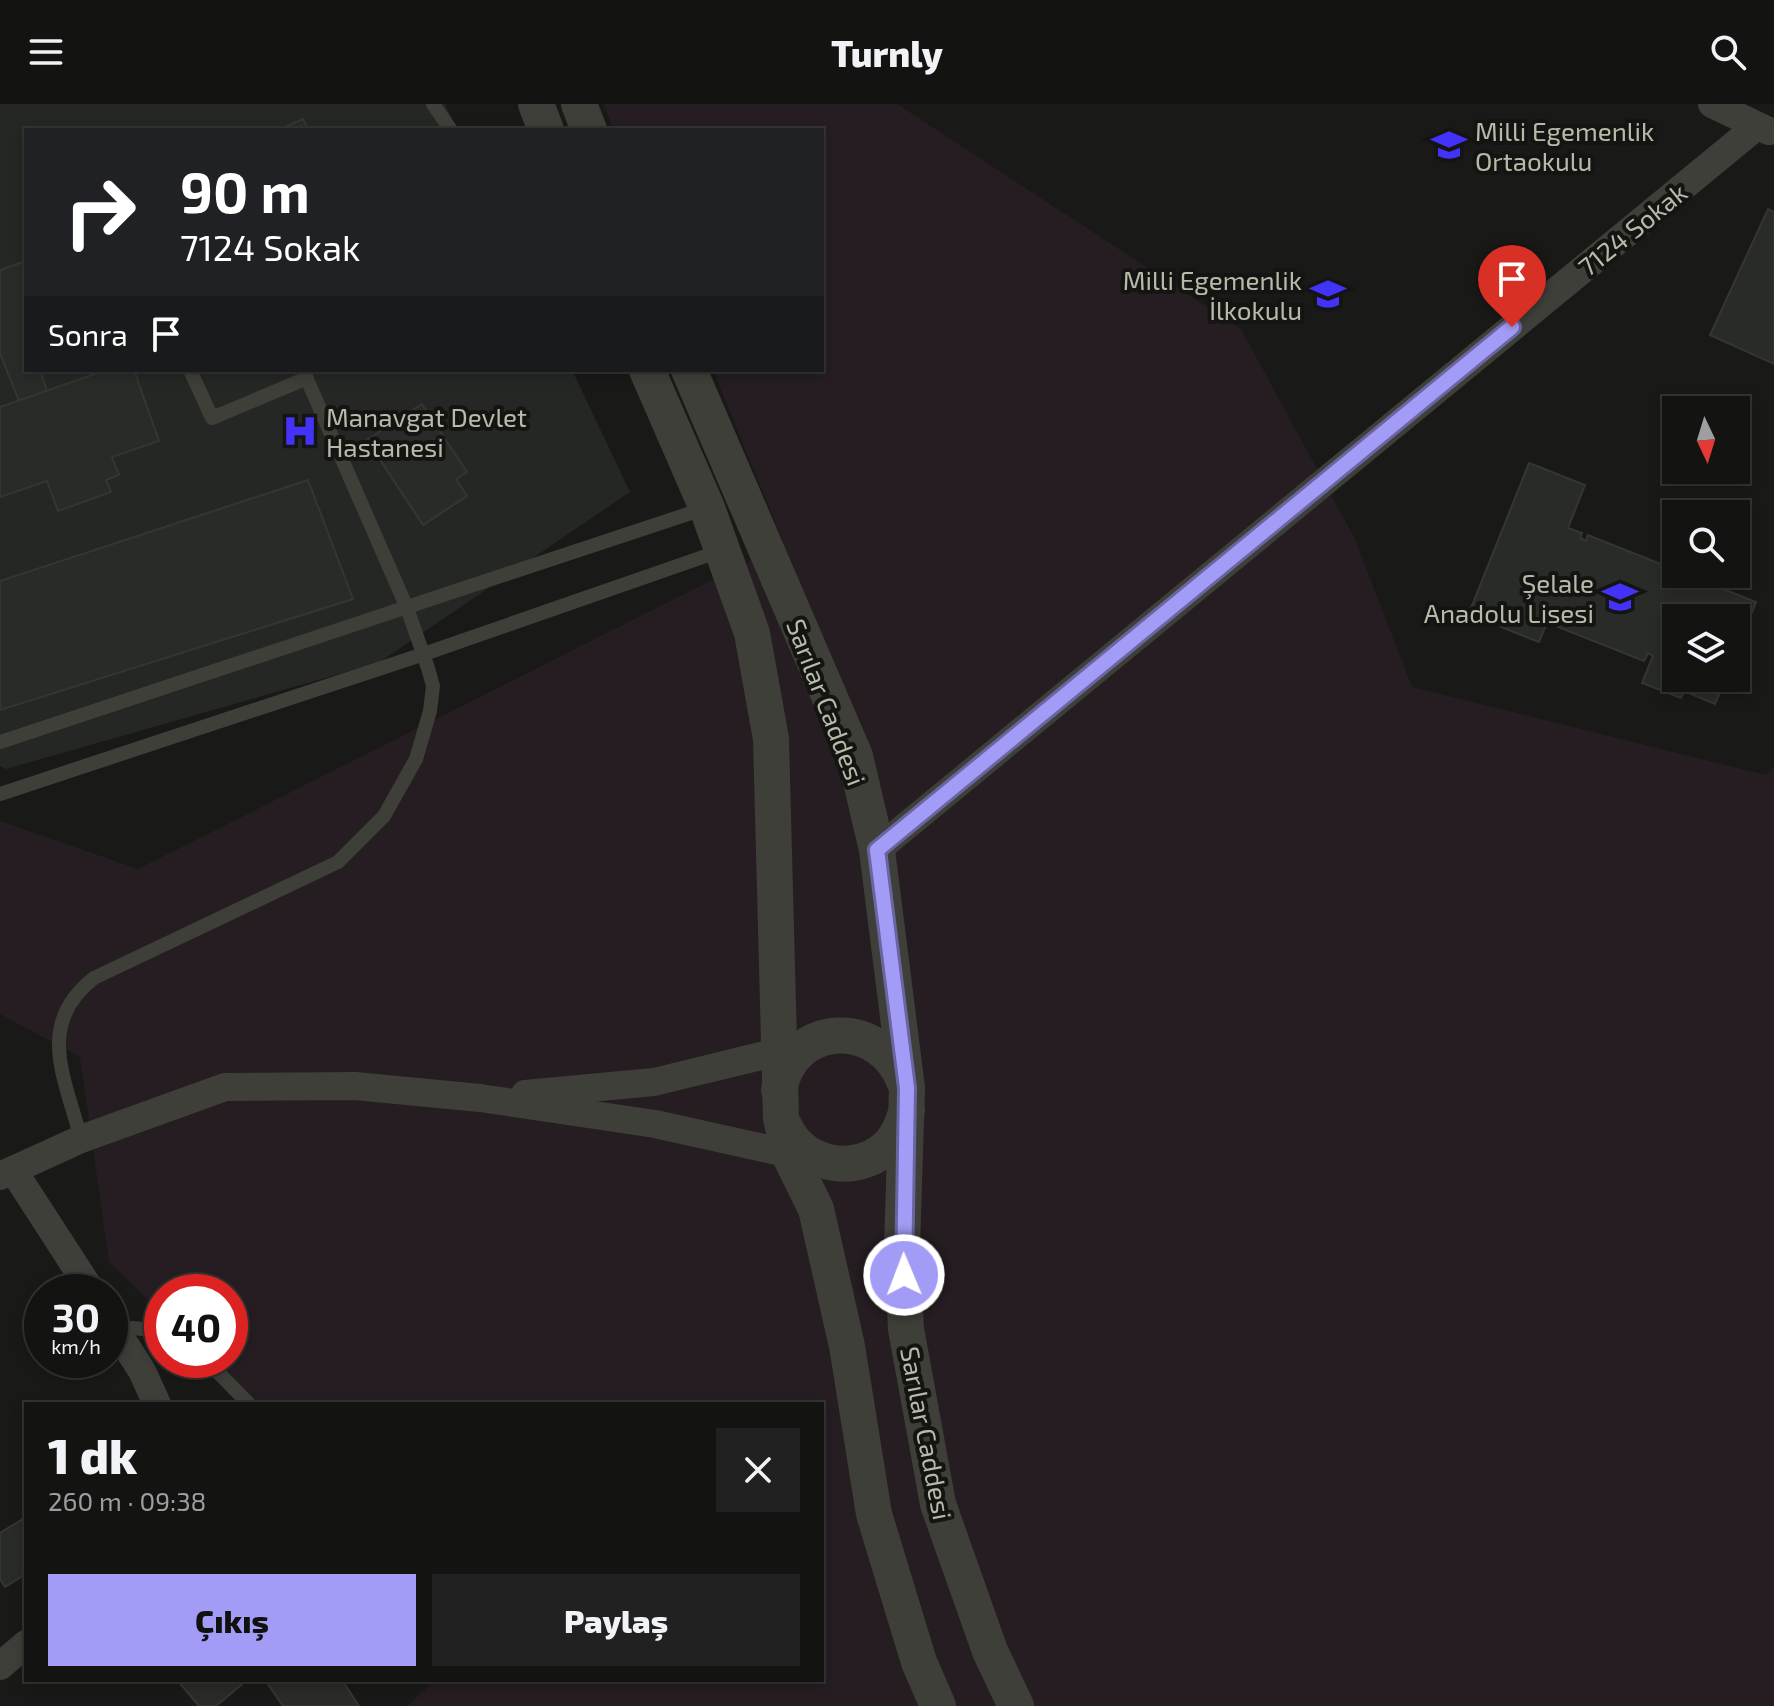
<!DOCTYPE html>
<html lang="tr">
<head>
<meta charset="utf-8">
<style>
	body { margin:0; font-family:"Exo 2",sans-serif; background:#202120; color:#f1f3f6; height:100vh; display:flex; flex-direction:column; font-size:30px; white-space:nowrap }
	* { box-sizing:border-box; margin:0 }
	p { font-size:26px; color:#9d9e9f }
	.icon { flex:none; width:44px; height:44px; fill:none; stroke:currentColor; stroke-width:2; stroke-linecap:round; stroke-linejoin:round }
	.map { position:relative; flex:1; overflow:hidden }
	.panel { position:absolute; left:24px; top:1298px; width:800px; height:280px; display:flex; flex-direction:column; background:#131412; border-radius:0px; box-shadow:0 4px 12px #0003,0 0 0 2px #323332 }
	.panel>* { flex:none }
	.guide { position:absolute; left:24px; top:24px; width:800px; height:244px; border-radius:0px; box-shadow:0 4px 12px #0003,0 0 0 2px #323332; background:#202124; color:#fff; overflow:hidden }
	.needle { width:52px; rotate:176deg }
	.tools { position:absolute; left:1662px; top:292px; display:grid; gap:16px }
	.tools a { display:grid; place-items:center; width:88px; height:88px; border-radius:0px; background:#131412; box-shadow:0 4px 12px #0003,0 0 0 2px #323332; font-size:40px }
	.speed { position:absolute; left:24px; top:1170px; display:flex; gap:16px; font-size:40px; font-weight:700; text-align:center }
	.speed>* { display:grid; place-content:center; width:104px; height:104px; border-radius:50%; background:#131412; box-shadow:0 4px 12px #0003,0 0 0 2px #323332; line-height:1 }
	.speed small { font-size:20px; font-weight:400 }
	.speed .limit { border:12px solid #d22; background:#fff; color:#111 }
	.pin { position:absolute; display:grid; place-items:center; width:68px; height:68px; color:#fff; margin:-82px -34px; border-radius:50% 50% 50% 0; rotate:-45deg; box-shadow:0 0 8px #0007 }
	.pin .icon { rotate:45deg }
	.me { position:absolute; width:88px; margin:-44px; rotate:359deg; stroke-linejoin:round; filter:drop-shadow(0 0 6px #0008) }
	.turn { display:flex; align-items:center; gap:28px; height:168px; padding:0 24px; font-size:36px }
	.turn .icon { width:104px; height:104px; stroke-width:2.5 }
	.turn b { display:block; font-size:56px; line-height:68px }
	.then { display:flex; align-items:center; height:76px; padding:0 24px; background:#0003; gap:16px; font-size:30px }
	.round { display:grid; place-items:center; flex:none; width:84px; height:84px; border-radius:0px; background:#202120 }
	.headline { display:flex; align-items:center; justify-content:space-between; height:136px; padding:0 24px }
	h1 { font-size:48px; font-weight:800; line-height:60px }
	.primary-button { display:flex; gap:16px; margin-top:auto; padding:16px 24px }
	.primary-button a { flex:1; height:92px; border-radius:0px; background:#a39cf6; color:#111; font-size:32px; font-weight:800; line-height:92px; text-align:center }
	.primary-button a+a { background:#202120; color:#f1f3f6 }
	header { display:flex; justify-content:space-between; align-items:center; height:104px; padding:0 24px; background:#131412; font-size:36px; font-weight:800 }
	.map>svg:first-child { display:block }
</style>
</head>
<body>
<header><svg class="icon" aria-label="menu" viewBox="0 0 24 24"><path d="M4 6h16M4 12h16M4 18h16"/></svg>Turnly<svg class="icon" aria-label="search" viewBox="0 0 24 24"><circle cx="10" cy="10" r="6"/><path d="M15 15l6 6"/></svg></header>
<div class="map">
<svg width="1774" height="1602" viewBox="0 0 1774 1602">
	<rect width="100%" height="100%" fill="#191a18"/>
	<path fill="#252724" d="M 0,0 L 445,0 L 457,26 L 26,26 L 26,266 L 572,266 L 630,388 L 378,559 L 6,665 L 0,662 Z"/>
	<path fill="#251d21" d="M 603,0 L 897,0 L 1241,225 L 1354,433 L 1412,583 L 1766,671 L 1774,663 L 1774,1602 L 407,1602 L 436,1576 L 822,1576 L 822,1300 L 257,1300 L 211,1256 L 230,1256 L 230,1188 L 162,1188 L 162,1209 L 109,1158 L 80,953 L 0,910 L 0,717 L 138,765 L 784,440 L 713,266 L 822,266 L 822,26 L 614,26 Z"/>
	<g fill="#292b28" stroke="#343632" stroke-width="2">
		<path d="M 303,15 L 308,26 L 278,26 Z"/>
		<path d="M 1768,105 L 1774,108 L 1774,260 L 1710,231 Z"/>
		<path d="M 26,157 L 26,266 L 40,266 L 47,287 L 19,297 L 0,249 L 0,166 Z"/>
		<path d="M 106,266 L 134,266 L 159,337 L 112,353 L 119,371 L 106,376 L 111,388 L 58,407 L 47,377 L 0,393 L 0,303 Z"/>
		<path d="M 422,300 L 467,368 L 456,375 L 467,392 L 423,421 L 367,336 Z"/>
		<path d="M 1529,359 L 1585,381 L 1568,424 L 1582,429 L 1580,434 L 1586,437 L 1588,431 L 1676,466 L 1684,475 L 1686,470 L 1756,498 L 1736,548 L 1736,514 L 1676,514 L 1676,574 L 1726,574 L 1715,600 L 1684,587 L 1681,594 L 1642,579 L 1653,552 L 1648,549 L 1644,557 L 1553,521 L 1556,513 L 1550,511 L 1539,538 L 1501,523 L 1504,516 L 1471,504 Z"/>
		<path d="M 308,376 L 353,495 L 0,606 L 0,477 Z"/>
		<path d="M 26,1413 L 26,1470 L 5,1483 L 0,1475 L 0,1429 Z"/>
		<path d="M 177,1576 L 247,1576 L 216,1602 L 199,1602 Z"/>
		<path d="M 265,1576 L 342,1576 L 359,1602 L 283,1602 Z"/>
	</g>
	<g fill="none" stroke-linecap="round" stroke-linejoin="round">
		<g stroke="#3d3f38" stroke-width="14">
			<path d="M 433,0 L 451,26"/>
			<path d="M 190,266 L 212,314 L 307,274"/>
			<path d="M 0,638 L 706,404"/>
			<path d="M 0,690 L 424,550 L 723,446"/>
			<path d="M 81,1035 C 65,974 35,920 94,874 L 338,758 L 384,712 L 416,655 L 430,607 L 433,582 L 428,564 L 407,504 L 303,266"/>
			<path d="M 118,1230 L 132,1224 L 162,1227"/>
			<path d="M 206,1256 L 249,1300"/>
		</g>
		<g stroke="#3d3f38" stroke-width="28">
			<path d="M 1712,0 L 1769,27"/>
			<path d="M 877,746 L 1757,22"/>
			<path d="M 525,990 L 654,978 L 798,943"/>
			<path d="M 13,1066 L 92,1188"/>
			<path d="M 0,1072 L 81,1035 L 225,983 L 355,982 L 480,994 L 655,1020 L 804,1053"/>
			<path d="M 110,1217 L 142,1267 L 157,1300"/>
			<path d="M 0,1562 L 26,1540"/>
		</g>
		<g stroke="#3d3f38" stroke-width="36">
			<path d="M 536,0 L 546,26"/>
			<path d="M 579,0 L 589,26"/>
			<path d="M 647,266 L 707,404 L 752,529 L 771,635 L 781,1014 L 789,1050 L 816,1105 L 847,1242 L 874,1410 L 919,1558 L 938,1602"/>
			<path d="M 689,266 L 855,652 L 877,746 L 907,984 L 902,1143 L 906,1225 L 938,1400 L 990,1547 L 1016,1602"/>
			<path d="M 779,986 C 792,916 881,913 905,979"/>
			<path d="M 785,1023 C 802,1061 854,1072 886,1044 C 898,1034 902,1020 907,1006"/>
		</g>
	</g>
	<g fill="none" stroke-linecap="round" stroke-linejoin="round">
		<g stroke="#6a65a0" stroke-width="20">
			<path id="route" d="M 904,1171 L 907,984 L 877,746 L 1512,223"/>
		</g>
		<use href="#route" stroke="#a39cf6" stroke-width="14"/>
	</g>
	<defs>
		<g id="school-bare" transform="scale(2.76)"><path d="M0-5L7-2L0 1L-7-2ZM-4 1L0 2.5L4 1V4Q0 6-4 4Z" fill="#4332f7" stroke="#141513" stroke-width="2.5" paint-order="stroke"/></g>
		<g id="hospital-bare" transform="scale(2.76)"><path d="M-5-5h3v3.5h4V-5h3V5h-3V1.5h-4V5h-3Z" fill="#4332f7" stroke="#141513" stroke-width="2.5" paint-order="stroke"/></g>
	</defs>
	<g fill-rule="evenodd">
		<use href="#school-bare" x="1449" y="41"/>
		<use href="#school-bare" x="1328" y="190"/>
		<use href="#hospital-bare" x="300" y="327"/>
		<use href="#school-bare" x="1620" y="493"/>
	</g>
	<g text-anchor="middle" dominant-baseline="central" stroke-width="8" stroke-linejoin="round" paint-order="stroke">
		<g font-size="26" fill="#b8baa9" stroke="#141513" text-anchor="start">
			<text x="1475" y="26">Milli Egemenlik<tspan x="1475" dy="30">Ortaokulu</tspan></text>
			<text x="1302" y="175" text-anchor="end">Milli Egemenlik<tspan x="1302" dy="30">İlkokulu</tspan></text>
			<text x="326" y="312">Manavgat Devlet<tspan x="326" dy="30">Hastanesi</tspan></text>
			<text x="1594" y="478" text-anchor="end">Şelale<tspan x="1594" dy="30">Anadolu Lisesi</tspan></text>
		</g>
		<g font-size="26" fill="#b8baa9" stroke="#141513">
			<text transform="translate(1632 125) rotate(-39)">7124 Sokak</text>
			<text transform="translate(827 598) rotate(69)">Sarılar Caddesi</text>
			<text transform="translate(927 1329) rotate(79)">Sarılar Caddesi</text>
		</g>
	</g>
</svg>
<div class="tools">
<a><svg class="needle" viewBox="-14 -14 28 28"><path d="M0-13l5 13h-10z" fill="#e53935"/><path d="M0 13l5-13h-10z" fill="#9d9e9f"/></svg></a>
<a><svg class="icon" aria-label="search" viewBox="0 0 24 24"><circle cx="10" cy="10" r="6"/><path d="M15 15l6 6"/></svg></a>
<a><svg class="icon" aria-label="layers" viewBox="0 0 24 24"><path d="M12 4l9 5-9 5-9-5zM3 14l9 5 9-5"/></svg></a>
</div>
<div class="speed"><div>30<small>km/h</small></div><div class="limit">40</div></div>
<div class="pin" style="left:1512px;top:223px;background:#d93025"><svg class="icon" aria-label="arrive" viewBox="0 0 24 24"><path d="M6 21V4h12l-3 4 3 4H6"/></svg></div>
<svg class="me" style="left:904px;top:1171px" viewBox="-20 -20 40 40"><circle r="17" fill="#a39cf6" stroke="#fff" stroke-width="3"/><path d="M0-11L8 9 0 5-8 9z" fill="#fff"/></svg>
<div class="guide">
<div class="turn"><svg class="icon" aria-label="right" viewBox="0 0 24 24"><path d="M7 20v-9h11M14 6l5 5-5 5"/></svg><div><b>90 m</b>7124 Sokak</div></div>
<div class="then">Sonra<svg class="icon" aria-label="arrive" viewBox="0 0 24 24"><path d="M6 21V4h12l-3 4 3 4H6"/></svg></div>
</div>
<section class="panel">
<div class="headline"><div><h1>1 dk</h1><p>260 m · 09:38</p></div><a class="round"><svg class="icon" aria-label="close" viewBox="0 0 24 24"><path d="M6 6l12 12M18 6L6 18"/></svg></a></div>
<div class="primary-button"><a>Çıkış</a><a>Paylaş</a></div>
</section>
</div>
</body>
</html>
